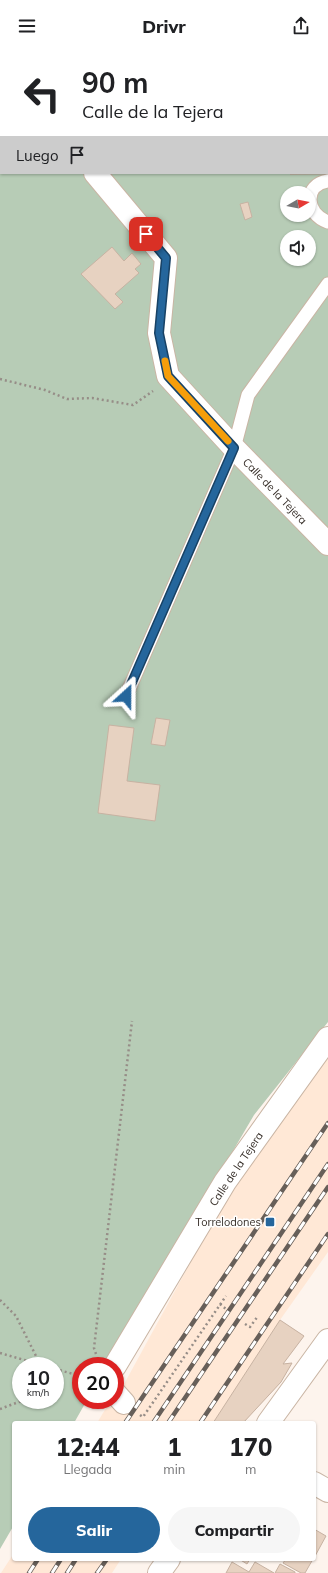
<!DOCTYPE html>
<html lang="es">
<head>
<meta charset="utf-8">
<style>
	body { margin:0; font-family:Mulish,sans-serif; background:#f6f6f6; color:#202124; height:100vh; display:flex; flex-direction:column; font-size:15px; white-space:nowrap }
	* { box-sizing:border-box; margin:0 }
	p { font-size:13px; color:#757577 }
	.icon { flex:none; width:22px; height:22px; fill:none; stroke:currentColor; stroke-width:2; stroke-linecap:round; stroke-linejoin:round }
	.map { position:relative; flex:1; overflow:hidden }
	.panel { position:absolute; left:12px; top:1369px; width:304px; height:140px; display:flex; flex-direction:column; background:#fff; border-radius:4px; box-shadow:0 1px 3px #0004 }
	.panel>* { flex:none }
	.top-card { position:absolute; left:0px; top:0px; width:328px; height:122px; box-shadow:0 1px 3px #0004; background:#fff; color:#202124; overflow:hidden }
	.needle { width:26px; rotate:80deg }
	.buttons { position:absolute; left:280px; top:134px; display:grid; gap:8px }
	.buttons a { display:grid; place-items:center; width:36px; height:36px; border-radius:50%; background:#fff; box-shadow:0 1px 3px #0004; font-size:20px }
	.speed { position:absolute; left:12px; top:1305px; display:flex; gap:8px; font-size:20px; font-weight:700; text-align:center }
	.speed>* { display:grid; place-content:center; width:52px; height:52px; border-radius:50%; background:#fff; box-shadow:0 1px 3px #0004; line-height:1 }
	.speed small { font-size:10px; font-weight:400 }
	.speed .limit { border:6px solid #d22; background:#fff; color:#111 }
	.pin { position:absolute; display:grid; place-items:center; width:34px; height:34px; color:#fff; margin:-17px; border-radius:8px; box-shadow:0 2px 6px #0006 }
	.me { position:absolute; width:44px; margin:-22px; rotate:24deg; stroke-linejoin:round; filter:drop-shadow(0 0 3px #0008) }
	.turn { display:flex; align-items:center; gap:14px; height:84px; padding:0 16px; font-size:18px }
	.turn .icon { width:52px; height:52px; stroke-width:2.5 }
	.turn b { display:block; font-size:28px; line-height:34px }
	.then { display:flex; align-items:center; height:38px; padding:0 16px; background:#0003; gap:8px; font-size:15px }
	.eta { display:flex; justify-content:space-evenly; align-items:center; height:68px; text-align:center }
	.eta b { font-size:24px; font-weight:800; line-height:28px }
	.action { display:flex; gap:8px; margin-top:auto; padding:8px 16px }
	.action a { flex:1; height:46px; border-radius:24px; background:#25669c; color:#fff; font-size:16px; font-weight:800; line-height:46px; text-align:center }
	.action a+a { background:#f6f6f6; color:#202124 }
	header { display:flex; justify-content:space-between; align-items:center; height:52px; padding:0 16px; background:#fff; font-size:18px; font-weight:800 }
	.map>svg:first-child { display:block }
</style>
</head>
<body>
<header><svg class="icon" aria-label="menu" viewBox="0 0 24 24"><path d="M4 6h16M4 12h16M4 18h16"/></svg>Drivr<svg class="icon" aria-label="share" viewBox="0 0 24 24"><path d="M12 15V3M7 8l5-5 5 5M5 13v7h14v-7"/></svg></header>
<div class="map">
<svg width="328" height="1521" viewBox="0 0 328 1521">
	<rect width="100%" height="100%" fill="#fdf4ed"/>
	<g fill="#ffe8d6">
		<path d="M 328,995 L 328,1200 L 280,1268 L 304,1284 L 283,1312 L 292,1311 L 281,1330 L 243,1371 L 97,1371 L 106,1356 L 124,1350 L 123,1334 L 229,1140 Z"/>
		<path d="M 14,1501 L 14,1507 L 121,1507 L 112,1521 L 1,1521 Z"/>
	</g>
	<path fill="#b7ccb6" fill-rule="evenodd" d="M 0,0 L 328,0 L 328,970 L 254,1063 L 107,1314 L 81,1314 L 81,1348 L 87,1348 L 74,1371 L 14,1371 L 14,1473 L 0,1497 ZM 1,1 L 327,1 L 327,121 L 1,121 ZM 287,141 L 309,141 L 309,163 L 287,163 ZM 287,185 L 309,185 L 309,207 L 287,207 ZM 21,1314 L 55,1314 L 55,1348 L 21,1348 Z"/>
	<g fill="#e7d2c1" stroke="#c7b2a2">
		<path d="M 327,93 L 328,122 L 290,122 L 327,121 Z"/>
		<path d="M 248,150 L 252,165 L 245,168 L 240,152 Z"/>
		<path d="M 112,195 L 124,209 L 132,201 L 141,212 L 135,217 L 139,221 L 115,242 L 123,250 L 115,257 L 81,222 Z"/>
		<path d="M 156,666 L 170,668 L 165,694 L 151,692 Z"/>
		<path d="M 109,673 L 134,676 L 127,729 L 160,733 L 155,769 L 98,761 Z"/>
		<path d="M 280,1268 L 304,1284 L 283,1312 L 292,1311 L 281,1330 L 243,1371 L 213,1371 Z"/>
		<path d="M 314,1477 L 326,1484 L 314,1506 Z"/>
		<path d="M 239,1507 L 250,1507 L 247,1512 Z"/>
		<path d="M 286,1507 L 313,1507 L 305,1521 L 301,1521 L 283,1511 Z"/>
		<path d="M 232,1510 L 249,1520 L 255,1510 L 274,1521 L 226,1521 Z"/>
		<path d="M 280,1512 L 295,1520 L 295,1521 L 275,1521 Z"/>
	</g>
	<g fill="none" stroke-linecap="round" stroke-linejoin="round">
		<g stroke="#c9b5a4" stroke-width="15">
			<g id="service">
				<path d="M 328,129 C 303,133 305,162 328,170"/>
				<path d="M 126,644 L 234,396 L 248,343 L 328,232"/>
			</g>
		</g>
		<g stroke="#c9b5a4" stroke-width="24">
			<g id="minor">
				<path d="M 0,8 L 1,9"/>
				<path d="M 95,121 L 166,206 L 159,281 L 168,324 L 234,396 L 328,492"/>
				<path d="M 115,1314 L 225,1130 L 328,986"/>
				<path d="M 115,1341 L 124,1351"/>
				<path d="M 268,1371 L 328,1288"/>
				<path d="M 314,1431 L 328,1439"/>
				<path d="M 159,1521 L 169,1507"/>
			</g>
		</g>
		<g stroke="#968d87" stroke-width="2.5" stroke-dasharray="2 3" stroke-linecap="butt">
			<path d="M 0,35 L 1,35"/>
			<path d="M 0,327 L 45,338 L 67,347 L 92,346 L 133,353 L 153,339"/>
			<path d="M 0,1248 L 16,1264 L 41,1314"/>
			<path d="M 220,1252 L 226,1257"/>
			<path d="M 245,1272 L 250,1275 L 258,1264"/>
			<path d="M 0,1301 L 45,1314"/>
			<path d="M 96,1302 L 94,1296 L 132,969"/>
			<path d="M 55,1317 L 81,1324"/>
			<path d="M 0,1357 L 24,1348"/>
			<path d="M 140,1363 L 143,1365 L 226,1244"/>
		</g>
		<use href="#service" stroke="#fff" stroke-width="13"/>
		<use href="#minor" stroke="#fff" stroke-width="22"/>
		<g stroke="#675f59" stroke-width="4.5">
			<g id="rail">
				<path d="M 125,1371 L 328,1071"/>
				<path d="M 153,1371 L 328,1112"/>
				<path d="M 168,1371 L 328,1135"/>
				<path d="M 200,1371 L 328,1182"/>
				<path d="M 29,1521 L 38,1507"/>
				<path d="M 52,1521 L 61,1507"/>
				<path d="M 67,1521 L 76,1507"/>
				<path d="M 97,1521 L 107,1507"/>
			</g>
		</g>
		<use href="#rail" stroke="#fff" stroke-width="3" stroke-dasharray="9" stroke-linecap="butt"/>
	</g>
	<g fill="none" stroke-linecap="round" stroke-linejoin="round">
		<g stroke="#184265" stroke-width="10">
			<path id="route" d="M 126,644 L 234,396 L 168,324 L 159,281 L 166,206 L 146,182"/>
		</g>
		<use href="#route" stroke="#25669c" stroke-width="7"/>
		<path stroke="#f59e0b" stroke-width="7" d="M 165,309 L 168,324 L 228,389"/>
	</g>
	<rect fill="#25669c" stroke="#fff" stroke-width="1.5" x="265" y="1165" width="10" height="10" rx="2"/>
	<g text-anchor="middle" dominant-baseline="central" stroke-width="3" stroke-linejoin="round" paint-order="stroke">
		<g font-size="11" fill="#362e28" stroke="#fff">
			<text transform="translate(275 439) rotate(46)">Calle de la Tejera</text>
			<text transform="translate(236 1117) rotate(-56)">Calle de la Tejera</text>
		</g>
		<g font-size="11" fill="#362e28" stroke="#fff" text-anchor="end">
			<text x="261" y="1170">Torrelodones</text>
		</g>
	</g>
</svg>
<div class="buttons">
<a><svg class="needle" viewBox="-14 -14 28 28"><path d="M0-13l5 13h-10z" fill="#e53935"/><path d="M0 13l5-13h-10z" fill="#757577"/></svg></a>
<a><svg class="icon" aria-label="sound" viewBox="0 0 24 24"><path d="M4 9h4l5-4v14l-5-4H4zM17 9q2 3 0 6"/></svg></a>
</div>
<div class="speed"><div>10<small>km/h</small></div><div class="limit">20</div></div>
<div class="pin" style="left:146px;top:182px;background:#d93025"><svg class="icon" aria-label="arrive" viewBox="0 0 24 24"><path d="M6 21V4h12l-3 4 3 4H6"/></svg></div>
<svg class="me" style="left:126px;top:644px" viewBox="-20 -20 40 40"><path d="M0-17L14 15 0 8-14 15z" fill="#25669c" stroke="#fff" stroke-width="4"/></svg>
<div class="top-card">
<div class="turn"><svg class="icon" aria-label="left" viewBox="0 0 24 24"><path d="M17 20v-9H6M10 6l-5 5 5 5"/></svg><div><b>90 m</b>Calle de la Tejera</div></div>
<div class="then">Luego<svg class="icon" aria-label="arrive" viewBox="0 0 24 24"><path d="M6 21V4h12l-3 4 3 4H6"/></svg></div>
</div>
<section class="panel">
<div class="eta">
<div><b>12:44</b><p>Llegada</p></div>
<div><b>1</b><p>min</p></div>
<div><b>170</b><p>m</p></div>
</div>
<div class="action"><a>Salir</a><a>Compartir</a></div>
</section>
</div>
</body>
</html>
